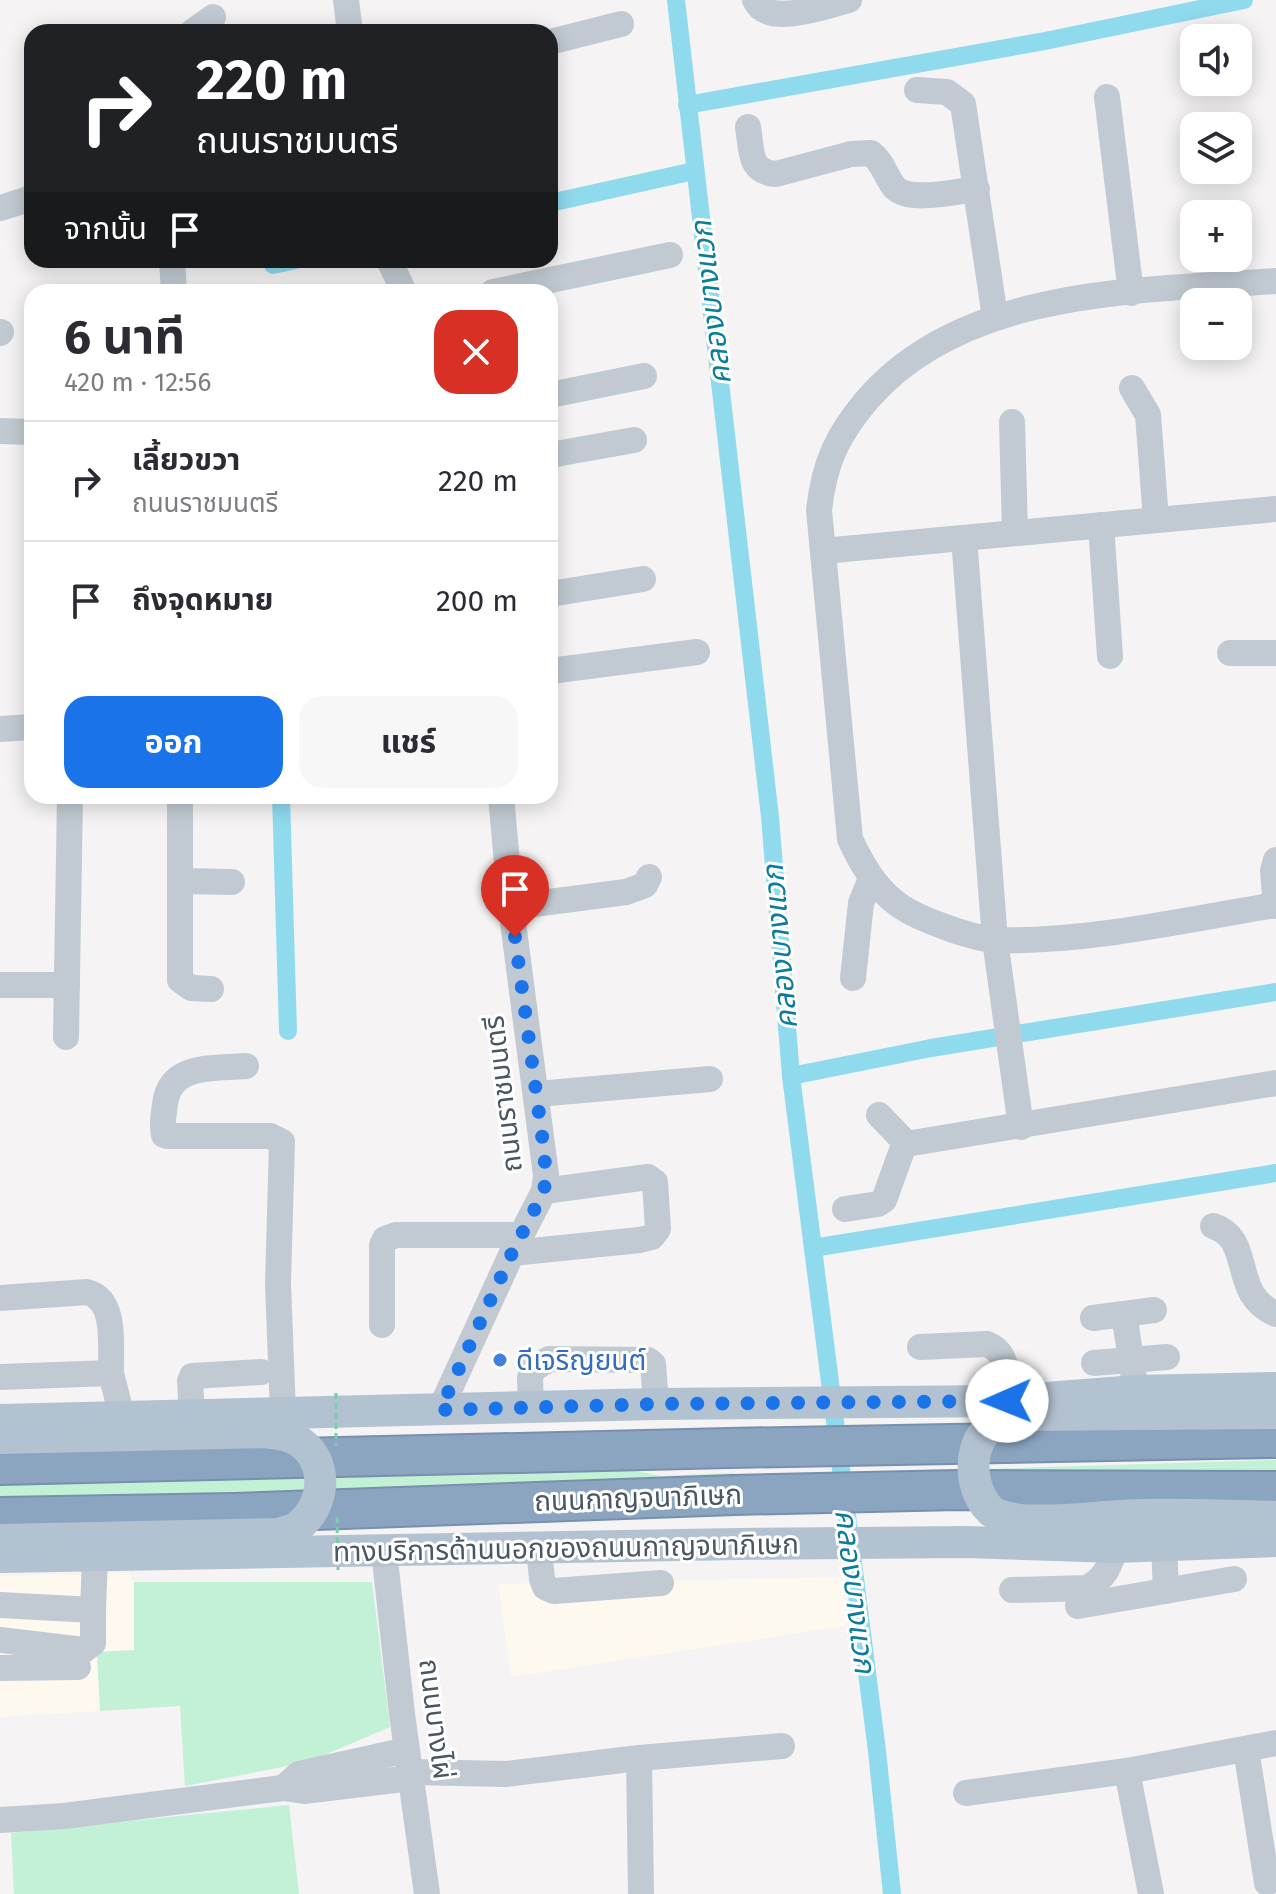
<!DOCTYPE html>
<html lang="th">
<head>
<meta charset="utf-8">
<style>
	body { margin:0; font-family:"Fira Sans","Noto Sans Thai",sans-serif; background:#f7f7f7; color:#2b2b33; height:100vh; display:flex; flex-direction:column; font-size:30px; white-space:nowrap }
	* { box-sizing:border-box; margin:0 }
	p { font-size:26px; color:#7c7c81 }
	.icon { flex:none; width:44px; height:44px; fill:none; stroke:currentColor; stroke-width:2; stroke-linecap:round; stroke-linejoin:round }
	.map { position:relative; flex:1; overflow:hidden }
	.details { position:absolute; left:24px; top:284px; width:534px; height:520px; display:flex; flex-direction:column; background:#fff; border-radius:24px; box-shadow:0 4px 20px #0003 }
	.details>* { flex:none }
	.top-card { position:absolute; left:24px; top:24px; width:534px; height:244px; border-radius:24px; box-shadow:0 4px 20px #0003; background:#202124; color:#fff; overflow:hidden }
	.buttons { position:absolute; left:1180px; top:24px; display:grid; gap:16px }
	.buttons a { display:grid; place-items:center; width:72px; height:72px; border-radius:16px; background:#fff; box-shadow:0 4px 20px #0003; font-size:40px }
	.pin { position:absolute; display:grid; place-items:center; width:68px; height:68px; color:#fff; margin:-82px -34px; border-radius:50% 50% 50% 0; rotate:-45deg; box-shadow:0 0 8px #0007 }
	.pin .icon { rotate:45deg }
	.me { position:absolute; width:88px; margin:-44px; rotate:269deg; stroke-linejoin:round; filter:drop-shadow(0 0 6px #0008) }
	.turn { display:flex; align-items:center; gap:28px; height:168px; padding:0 40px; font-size:36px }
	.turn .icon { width:104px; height:104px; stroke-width:2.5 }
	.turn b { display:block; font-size:56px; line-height:68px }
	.then { display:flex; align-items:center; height:76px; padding:0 40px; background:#0003; gap:16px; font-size:30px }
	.round { display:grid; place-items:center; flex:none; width:84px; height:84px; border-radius:24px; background:#f7f7f7 }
	.summary { display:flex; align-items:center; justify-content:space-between; height:136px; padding:0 40px }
	h1 { font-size:48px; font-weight:700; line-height:60px }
	.action { display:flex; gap:16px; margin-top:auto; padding:16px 40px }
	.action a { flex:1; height:92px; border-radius:24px; background:#1a73e8; color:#fff; font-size:32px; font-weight:700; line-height:92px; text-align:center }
	.action a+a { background:#f7f7f7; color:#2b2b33 }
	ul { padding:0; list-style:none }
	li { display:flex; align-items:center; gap:24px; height:120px; padding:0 40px; border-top:2px solid #e1e1e2 }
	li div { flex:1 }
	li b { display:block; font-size:30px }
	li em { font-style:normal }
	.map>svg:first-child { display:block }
</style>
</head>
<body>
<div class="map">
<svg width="1276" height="1894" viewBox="0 0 1276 1894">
	<rect width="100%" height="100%" fill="#f5f3f3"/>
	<g fill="#fdf9ef">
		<path d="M 130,1573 L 134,1582 L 134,1650 L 97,1652 L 100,1711 L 0,1717 L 0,1576 Z"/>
		<path d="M 842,1577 L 846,1626 L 511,1677 L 498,1584 Z"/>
	</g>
	<g fill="#c3f1d5">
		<path d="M 1276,1460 L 1276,1478 L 953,1477 L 953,1470 Z"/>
		<path d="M 632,1470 L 661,1476 L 733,1473 L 733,1481 L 0,1501 L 0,1479 Z"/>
		<path d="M 134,1582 L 372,1582 L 390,1727 L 308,1762 L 185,1786 L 180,1706 L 100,1711 L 97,1652 L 134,1650 Z"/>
		<path d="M 289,1805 L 299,1894 L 14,1894 L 11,1833 Z"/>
	</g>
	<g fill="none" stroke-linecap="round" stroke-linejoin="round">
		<g stroke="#90daee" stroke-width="18">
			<path d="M 676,0 L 770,817 L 791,1076 L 877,1751 L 892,1894"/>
			<path d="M 687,105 L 1045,41 L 1244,0"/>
			<path d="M 550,203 L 694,171"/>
			<path d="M 273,265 L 296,260"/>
			<path d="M 281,796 L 288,1031"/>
			<path d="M 791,1076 L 931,1048 L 1276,992"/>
			<path d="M 813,1248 L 1276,1173"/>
		</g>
		<g stroke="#7690ad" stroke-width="42">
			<g id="highway">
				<path d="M 0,1465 L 729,1448 L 1276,1438"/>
				<path d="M 0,1517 L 233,1513 L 734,1495 L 958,1490 L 1276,1491"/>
			</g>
		</g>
		<g stroke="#c1cad2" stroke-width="26">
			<path d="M 346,0 L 350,32"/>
			<path d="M 755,0 C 767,28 826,6 849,0"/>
			<path d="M 192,32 L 213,17"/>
			<path d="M 550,42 L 621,24"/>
			<path d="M 917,90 L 947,92 L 963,104 L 995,317"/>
			<path d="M 1107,97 L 1131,293"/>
			<path d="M 748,127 C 752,150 748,172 776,174 L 851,154 L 871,153 C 883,163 884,172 892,184 C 904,205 956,191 977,189"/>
			<path d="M 0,208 L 32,198"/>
			<path d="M 172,260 L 174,292"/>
			<path d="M 389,260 L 404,292"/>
			<path d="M 1276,281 C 1139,291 963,288 867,400 C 837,435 824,464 819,510 L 850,839 C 862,865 876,889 900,906 C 921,920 973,939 998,940 C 1085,943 1189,919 1276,905"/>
			<path d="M 493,292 L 670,255"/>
			<path d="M 0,333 L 1,332"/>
			<path d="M 1132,388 L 1148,415 L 1156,519"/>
			<path d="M 550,395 L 644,376"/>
			<path d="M 1012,422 L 1015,532"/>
			<path d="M 0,431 L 32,432"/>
			<path d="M 550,455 L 634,440"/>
			<path d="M 1101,525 L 1110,656"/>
			<path d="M 964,538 L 995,940 L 1021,1127"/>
			<path d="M 823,551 L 1276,509"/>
			<path d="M 550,594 L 643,579"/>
			<path d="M 1230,653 L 1276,653"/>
			<path d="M 550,671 L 697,652"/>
			<path d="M 0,729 L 32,727"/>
			<path d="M 180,796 L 180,980 L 191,988 L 211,989"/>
			<path d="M 181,881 L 232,882"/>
			<path d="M 1276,906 L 1273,871 L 1276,860"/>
			<path d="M 511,907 L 626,892 L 645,885 L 649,877"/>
			<path d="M 853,978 L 861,903 L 871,878"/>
			<path d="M 0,985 L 67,985"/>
			<path d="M 66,1037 L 70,796"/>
			<path d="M 246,1066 C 213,1069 170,1063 165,1104 C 164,1114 161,1125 164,1135 L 167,1136 L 270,1136 L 282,1142 L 278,1284 L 283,1413"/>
			<path d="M 537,1094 L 710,1079"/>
			<path d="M 879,1115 L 905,1142 L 912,1143 L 1276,1083"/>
			<path d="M 845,1209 L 878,1204 L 884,1200 L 905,1142"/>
			<path d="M 1213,1226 C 1255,1239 1229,1295 1276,1314"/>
			<path d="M 512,1253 L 640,1240 L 652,1237 L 658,1229 L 655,1182 L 648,1177 L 544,1191"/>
			<path d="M 0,1298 L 87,1292 C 118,1300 110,1349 111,1373"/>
			<path d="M 1124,1314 L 1154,1310"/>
			<path d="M 1093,1318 L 1124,1314 L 1136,1391"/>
			<path d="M 382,1325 L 382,1245 L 385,1239 L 396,1235 L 521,1235"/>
			<path d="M 920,1347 L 987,1344 C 1011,1354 1006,1379 1007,1401"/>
			<path d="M 1094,1363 L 1167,1357"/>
			<path d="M 0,1377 L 111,1373 L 122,1417"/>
			<path d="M 531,1408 L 530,1378 L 532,1370 L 549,1359 L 648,1360 L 653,1364 L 656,1404"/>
			<path d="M 440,1410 L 512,1253 L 544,1191 L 546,1175 L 511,907 L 501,796"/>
			<path d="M 192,1416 L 190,1381 L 192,1376 L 261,1372"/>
			<path d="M 1164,1545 L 1166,1591"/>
			<path d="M 539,1548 L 542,1579 L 545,1587 L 554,1591 L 661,1583"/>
			<path d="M 384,1551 L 402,1714 L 427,1894"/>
			<path d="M 1012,1590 L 1087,1588 C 1106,1578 1109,1566 1116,1547"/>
			<path d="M 0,1605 L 93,1610 L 95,1556"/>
			<path d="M 1078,1606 L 1234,1579"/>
			<path d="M 0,1640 L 84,1650 L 93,1643 L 93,1610"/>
			<path d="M 0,1668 L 78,1667"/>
			<path d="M 1246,1749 L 1267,1883"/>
			<path d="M 639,1758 L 641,1894"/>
			<path d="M 1127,1771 L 1151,1894"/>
			<path d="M 410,1772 L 506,1774 L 639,1758 L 782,1746"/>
			<path d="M 283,1788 L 299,1774 L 407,1750"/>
			<path d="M 966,1793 L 1127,1771 L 1276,1743"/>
			<path d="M 0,1820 L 64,1816 L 283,1788 L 304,1791 L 411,1778"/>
		</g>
		<g stroke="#b3c2d1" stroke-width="32">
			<path d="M 0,1420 L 656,1404 L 1007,1401 L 1136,1391 L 1276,1388"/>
			<path d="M 0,1557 L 738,1544 L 966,1542 L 1116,1547 L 1276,1541"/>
		</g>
		<use href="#highway" stroke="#8ba5c1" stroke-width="38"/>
		<g stroke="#7ad0a6" stroke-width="3" stroke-dasharray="6 4" stroke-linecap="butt">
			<path d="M 336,1393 L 336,1446"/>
			<path d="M 337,1517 L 338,1570"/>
		</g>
		<g stroke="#b3c2d1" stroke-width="32">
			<path d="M 1276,1413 L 1015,1415 C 996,1420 982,1429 976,1449 C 970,1469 975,1496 991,1511 C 997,1516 1012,1519 1020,1520 C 1060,1523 1101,1516 1142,1515 C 1186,1514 1231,1516 1276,1517"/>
			<path d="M 0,1438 L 264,1432 C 277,1434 289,1434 300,1442 C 330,1463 325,1508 296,1528 C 291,1531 284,1532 278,1534 L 0,1540"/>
		</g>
	</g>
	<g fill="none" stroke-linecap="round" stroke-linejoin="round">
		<path stroke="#1a73e8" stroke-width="14" stroke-dasharray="0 25.2" d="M 515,937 L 543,1143 L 546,1175 L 544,1191 L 512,1253 L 440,1410 L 656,1404 L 1007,1401"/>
	</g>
	<circle fill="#3f7fe0" stroke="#fff" stroke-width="3" cx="500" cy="1360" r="8"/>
	<g text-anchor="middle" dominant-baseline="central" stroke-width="6" stroke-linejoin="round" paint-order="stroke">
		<g font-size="28" fill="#4a5661" stroke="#fff">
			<text transform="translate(503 1094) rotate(-97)">ถนนราชมนตรี</text>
			<text transform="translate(638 1498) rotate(-2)">ถนนกาญจนาภิเษก</text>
			<text transform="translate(566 1548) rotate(-1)">ทางบริการด้านนอกของถนนกาญจนาภิเษก</text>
			<text transform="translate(436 1719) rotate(83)">ถนนบางไผ่</text>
		</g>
		<g font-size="28" fill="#366cbe" stroke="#fff" text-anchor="start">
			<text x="516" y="1360">ดีเจริญยนต์</text>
		</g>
		<g font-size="30" font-style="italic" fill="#0c7c9b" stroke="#fff">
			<text transform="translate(711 303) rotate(-97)">คลองบางแวก</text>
			<text transform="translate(780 947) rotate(-95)">คลองบางแวก</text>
			<text transform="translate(855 1591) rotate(83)">คลองบางแวก</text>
		</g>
	</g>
</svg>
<div class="buttons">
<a><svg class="icon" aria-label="sound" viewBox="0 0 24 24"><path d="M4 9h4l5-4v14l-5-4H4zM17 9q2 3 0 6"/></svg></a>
<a><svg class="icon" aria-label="layers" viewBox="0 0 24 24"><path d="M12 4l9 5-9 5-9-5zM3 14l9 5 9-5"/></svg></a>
<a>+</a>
<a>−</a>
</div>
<div class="pin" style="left:515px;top:937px;background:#d93025"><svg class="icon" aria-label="arrive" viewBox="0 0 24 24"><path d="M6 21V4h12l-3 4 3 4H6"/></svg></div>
<svg class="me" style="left:1007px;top:1401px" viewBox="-20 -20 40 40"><circle r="19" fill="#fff"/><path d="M0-13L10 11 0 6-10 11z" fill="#1a73e8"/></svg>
<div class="top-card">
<div class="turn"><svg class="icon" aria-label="right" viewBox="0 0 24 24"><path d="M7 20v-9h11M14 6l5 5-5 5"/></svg><div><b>220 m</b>ถนนราชมนตรี</div></div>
<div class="then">จากนั้น<svg class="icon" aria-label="arrive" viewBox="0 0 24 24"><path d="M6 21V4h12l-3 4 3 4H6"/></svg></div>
</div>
<section class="details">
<div class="summary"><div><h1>6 นาที</h1><p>420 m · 12:56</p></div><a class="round" style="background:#d93025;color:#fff"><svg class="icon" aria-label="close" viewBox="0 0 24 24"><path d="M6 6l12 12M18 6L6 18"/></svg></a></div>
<ul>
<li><svg class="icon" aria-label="right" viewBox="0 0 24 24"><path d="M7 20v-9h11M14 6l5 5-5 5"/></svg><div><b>เลี้ยวขวา</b><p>ถนนราชมนตรี</p></div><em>220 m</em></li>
<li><svg class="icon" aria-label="arrive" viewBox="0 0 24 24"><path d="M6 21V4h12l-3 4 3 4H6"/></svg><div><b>ถึงจุดหมาย</b></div><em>200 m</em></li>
</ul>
<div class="action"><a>ออก</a><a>แชร์</a></div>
</section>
</div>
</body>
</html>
